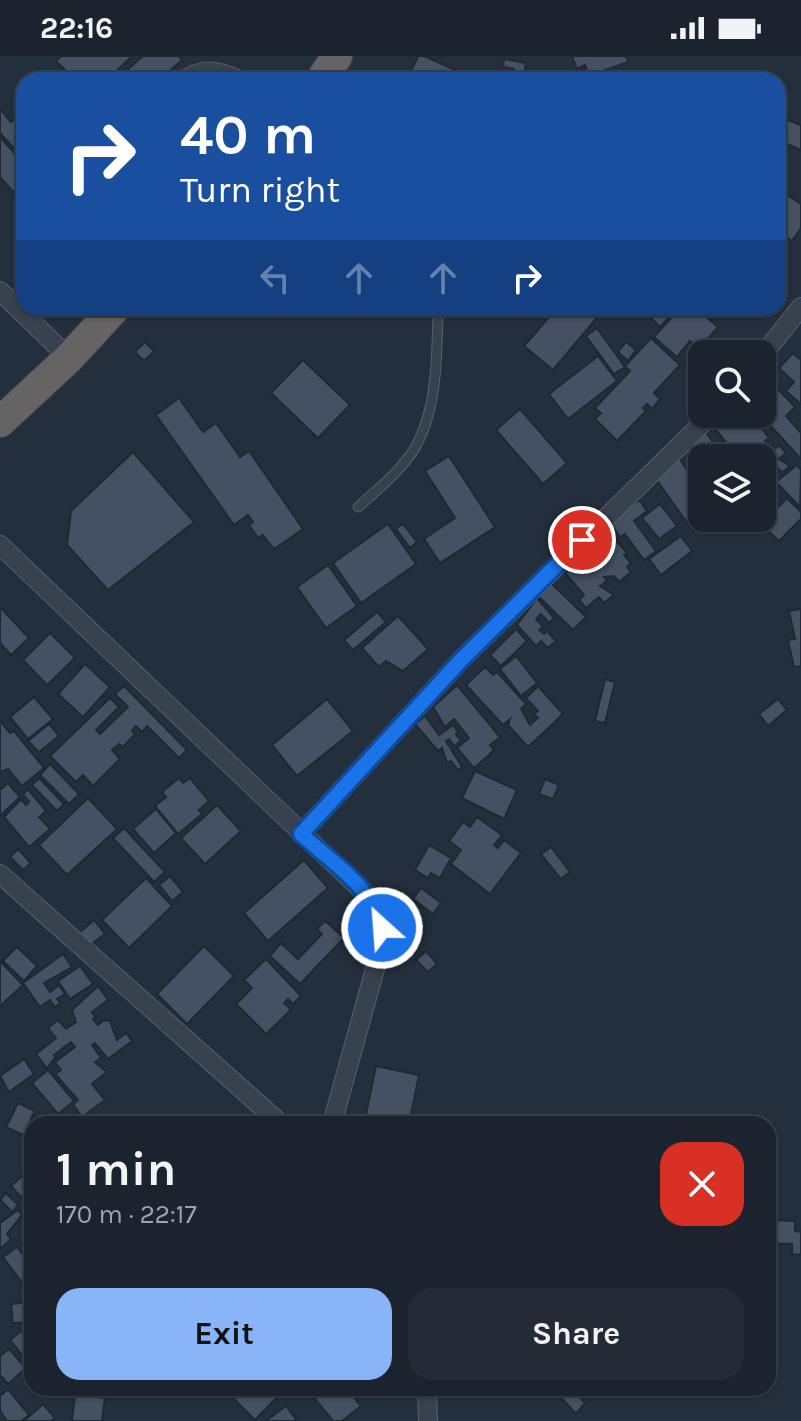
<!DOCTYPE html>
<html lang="en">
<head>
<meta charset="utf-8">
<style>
	body { margin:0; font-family:Karla,sans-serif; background:#242b36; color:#f1f3f6; height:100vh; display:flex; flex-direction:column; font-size:30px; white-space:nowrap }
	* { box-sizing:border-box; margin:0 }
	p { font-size:26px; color:#a0a4aa }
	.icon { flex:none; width:44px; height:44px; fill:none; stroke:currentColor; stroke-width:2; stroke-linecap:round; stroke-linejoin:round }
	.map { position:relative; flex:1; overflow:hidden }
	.drawer { position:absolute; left:24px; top:1060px; width:752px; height:280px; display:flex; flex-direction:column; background:#1b232e; border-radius:24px; box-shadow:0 2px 6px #0004,0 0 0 2px #39404a }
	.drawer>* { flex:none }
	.hud { position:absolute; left:16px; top:16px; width:770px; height:244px; border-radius:24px; box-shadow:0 2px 6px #0004,0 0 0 2px #39404a; background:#1a4fa0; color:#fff; overflow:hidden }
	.tools { position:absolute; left:688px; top:284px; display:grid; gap:16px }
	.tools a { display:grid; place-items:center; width:88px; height:88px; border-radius:16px; background:#1b232e; box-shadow:0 2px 6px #0004,0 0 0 2px #39404a; font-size:40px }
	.pin { position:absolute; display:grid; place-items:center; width:68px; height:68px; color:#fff; margin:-34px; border:4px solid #fff; border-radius:50%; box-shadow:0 2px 8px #0007 }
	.me { position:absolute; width:88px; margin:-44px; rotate:334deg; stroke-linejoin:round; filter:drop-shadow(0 0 6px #0008) }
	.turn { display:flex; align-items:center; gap:28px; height:168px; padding:0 32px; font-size:36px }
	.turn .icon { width:104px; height:104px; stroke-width:2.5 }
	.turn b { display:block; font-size:56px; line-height:68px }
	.lanes { display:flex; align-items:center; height:76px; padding:0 32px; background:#0003; justify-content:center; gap:40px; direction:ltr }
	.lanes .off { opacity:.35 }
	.round { display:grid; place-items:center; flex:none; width:84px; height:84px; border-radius:24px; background:#242b36 }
	.summary { display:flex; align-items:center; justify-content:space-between; height:136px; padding:0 32px }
	h1 { font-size:48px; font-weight:700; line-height:60px }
	.primary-button { display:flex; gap:16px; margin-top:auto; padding:16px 32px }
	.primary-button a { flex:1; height:92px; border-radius:24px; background:#8ab4f8; color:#111; font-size:32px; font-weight:700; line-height:92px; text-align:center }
	.primary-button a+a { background:#242b36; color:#f1f3f6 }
	.status { display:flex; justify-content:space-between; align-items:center; height:56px; padding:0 40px; background:#1b232e; direction:ltr }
	.status svg { height:22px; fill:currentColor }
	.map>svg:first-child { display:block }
</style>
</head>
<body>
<div class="status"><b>22:16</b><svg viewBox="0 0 49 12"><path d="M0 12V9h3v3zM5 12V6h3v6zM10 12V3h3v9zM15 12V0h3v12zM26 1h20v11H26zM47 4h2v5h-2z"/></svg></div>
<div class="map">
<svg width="801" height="1365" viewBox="0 0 801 1365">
	<rect width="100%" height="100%" fill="#242f3e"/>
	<g fill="#455162" stroke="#1f2835" stroke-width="2">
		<path d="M 61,0 L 132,0 L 107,24 L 75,24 L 56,5 Z"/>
		<path d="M 143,0 L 179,0 L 182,4 L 159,24 L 116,24 Z"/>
		<path d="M 418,0 L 424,0 L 478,24 L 429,21 L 428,24 L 407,24 Z"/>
		<path d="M 572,0 L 626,0 L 628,6 L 589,20 L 585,9 L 577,13 Z"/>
		<path d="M 504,3 L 526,7 L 523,22 L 513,20 L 514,13 L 503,11 Z"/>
		<path d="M 0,53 L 11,66 L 24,55 L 24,103 L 0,77 Z"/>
		<path d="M 785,63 L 801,69 L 801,94 L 778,84 Z"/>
		<path d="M 0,81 L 24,108 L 24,134 L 17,140 L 0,121 Z"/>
		<path d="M 778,133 L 801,148 L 801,172 L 792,185 L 778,175 Z"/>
		<path d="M 557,252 L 605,252 L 553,314 L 524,290 Z"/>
		<path d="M 660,252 L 670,260 L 660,271 L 651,262 Z"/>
		<path d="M 680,252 L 696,252 L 718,271 L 699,293 L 690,285 L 677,301 L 654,281 Z"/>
		<path d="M 597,272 L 625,311 L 614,318 L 586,280 Z"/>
		<path d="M 651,282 L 680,309 L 654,337 L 660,343 L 652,353 L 647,348 L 643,352 L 646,355 L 617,385 L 595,363 L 601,357 L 595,352 L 630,315 L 625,310 Z"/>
		<path d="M 145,286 L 154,295 L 144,305 L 135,296 Z"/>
		<path d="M 626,286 L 636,294 L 628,305 L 618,296 Z"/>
		<path d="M 793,297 L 801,304 L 801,348 L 786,335 L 794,326 L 779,312 Z"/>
		<path d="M 598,300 L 617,325 L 568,363 L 549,338 Z"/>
		<path d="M 303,304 L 350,349 L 318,382 L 271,337 Z"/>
		<path d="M 772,327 L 795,351 L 786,360 L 801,377 L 801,403 L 760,358 L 765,338 L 762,335 Z"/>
		<path d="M 179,342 L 203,376 L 216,367 L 240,401 L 249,395 L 303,473 L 274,493 L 263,479 L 258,482 L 249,469 L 253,466 L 248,459 L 234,469 L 156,359 Z"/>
		<path d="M 520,353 L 567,407 L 543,428 L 496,374 Z"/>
		<path d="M 730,358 L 744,358 L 750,365 L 753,362 L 769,382 L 765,385 L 770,391 L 761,398 L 765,403 L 762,406 L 762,402 L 729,402 L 720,391 L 726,386 L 714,371 Z"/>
		<path d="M 705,375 L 715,389 L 703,398 L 692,384 Z"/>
		<path d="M 779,389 L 786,397 L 779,403 L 790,410 L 782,417 L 777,411 L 769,418 L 763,410 L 772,402 L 769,398 Z"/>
		<path d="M 133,396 L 194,466 L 108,534 L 67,489 L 71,455 Z"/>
		<path d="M 449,400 L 495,471 L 440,507 L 424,483 L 455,462 L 425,415 Z"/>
		<path d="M 678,401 L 702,434 L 702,462 L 710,462 L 693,475 L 653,419 Z"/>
		<path d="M 797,409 L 801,414 L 800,451 L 776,426 Z"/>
		<path d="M 787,442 L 801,456 L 801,463 L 779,485 L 761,468 Z"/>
		<path d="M 639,444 L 647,455 L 634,465 L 656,495 L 644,504 L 625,478 L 620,481 L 609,466 Z"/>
		<path d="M 660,448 L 677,470 L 659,483 L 642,462 Z"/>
		<path d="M 388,468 L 416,508 L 361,547 L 333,507 Z"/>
		<path d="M 403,468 L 417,486 L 410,492 L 396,473 Z"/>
		<path d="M 609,476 L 627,497 L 624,499 L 631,507 L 627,511 L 631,516 L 619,526 L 614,520 L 604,521 L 607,525 L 600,530 L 614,539 L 604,547 L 599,541 L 586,552 L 579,544 L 584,539 L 565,517 Z"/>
		<path d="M 681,480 L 692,495 L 661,519 L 649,503 Z"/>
		<path d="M 328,509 L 357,550 L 326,572 L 297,531 Z"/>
		<path d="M 551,527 L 586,561 L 573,574 L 538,540 Z"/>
		<path d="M 537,542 L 554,562 L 549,567 L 541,558 L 536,563 L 543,571 L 539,574 L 544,578 L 547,575 L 556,585 L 548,592 L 541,585 L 536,590 L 517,569 Z"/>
		<path d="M 0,551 L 29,582 L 11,599 L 0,587 Z"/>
		<path d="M 801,553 L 801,610 L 794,611 L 788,584 L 795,583 L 789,555 Z"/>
		<path d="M 377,556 L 386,566 L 353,594 L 344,584 Z"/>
		<path d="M 398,560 L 428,593 L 403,615 L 386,605 L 379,611 L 362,592 Z"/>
		<path d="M 516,573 L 527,585 L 501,610 L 490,599 Z"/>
		<path d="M 50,577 L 75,602 L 47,629 L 23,604 Z"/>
		<path d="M 516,600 L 537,627 L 521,640 L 500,613 Z"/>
		<path d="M 85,608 L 110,631 L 83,661 L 58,638 Z"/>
		<path d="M 485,611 L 493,619 L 497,616 L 526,648 L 521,653 L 530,669 L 538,662 L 534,658 L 538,655 L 526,642 L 538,630 L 563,658 L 528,691 L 508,669 L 510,663 L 503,669 L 466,629 Z"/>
		<path d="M 605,623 L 615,626 L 605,667 L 595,665 Z"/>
		<path d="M 457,629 L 500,681 L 490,689 L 494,693 L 489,699 L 474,712 L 457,692 L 469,682 L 454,663 L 445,671 L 433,651 Z"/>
		<path d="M 124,630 L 187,694 L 179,702 L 147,670 L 142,676 L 136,670 L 132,675 L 135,678 L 123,691 L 119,688 L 112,694 L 120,703 L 93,730 L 83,719 L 76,726 L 50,700 L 110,642 L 119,651 L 96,674 L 100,678 L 128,651 L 115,638 Z"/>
		<path d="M 34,641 L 53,663 L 28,683 L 10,661 Z"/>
		<path d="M 327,643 L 353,675 L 297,720 L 272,689 Z"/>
		<path d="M 778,643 L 787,654 L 768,670 L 759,658 Z"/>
		<path d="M 425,660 L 439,679 L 453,669 L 458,676 L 456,678 L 461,685 L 454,690 L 449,683 L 446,685 L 462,711 L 458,714 L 451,705 L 447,707 L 442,692 L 438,695 L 415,668 Z"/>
		<path d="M 0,665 L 10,677 L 14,675 L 44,712 L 22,730 L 8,713 L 0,716 Z"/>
		<path d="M 49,668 L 59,680 L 39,696 L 28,685 Z"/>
		<path d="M 50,708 L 79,738 L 69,748 L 40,719 Z"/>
		<path d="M 475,715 L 517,734 L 504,763 L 462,742 Z"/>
		<path d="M 39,722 L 64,748 L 57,755 L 32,729 Z"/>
		<path d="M 179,722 L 183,727 L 190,722 L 209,745 L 199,754 L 202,758 L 178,778 L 155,750 L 166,741 L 162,736 Z"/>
		<path d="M 545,723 L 559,729 L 553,743 L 539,738 Z"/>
		<path d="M 8,727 L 20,741 L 0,760 L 0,734 Z"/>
		<path d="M 28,733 L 46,755 L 39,761 L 50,773 L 29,791 L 4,761 L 21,743 L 26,749 L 29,746 L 23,738 Z"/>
		<path d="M 88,742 L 117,773 L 67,819 L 39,789 Z"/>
		<path d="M 217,749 L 241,775 L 205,808 L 181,782 Z"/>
		<path d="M 156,753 L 176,777 L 154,797 L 133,773 Z"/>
		<path d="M 477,761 L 502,779 L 494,789 L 498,792 L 504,784 L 521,797 L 490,838 L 451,808 L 461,794 L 449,785 L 463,766 L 470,771 Z"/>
		<path d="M 124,772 L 165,816 L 154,826 L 113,782 Z"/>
		<path d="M 429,789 L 451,802 L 440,822 L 431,817 L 428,822 L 415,814 Z"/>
		<path d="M 551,791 L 570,816 L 561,823 L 541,798 Z"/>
		<path d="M 18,793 L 31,807 L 23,814 L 10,801 Z"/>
		<path d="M 304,804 L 328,832 L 268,885 L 244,857 Z"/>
		<path d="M 170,820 L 183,836 L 172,845 L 159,829 Z"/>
		<path d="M 146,822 L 172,850 L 129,892 L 102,864 Z"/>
		<path d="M 421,832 L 441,847 L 433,858 L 413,843 Z"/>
		<path d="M 94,864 L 105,878 L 90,889 L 80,876 Z"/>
		<path d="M 325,865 L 344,882 L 300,928 L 270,900 L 281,887 L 298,903 L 322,878 L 317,873 Z"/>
		<path d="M 204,890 L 234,920 L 187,968 L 157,938 Z"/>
		<path d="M 17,891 L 37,910 L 24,925 L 3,905 Z"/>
		<path d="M 426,895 L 437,908 L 428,916 L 416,904 Z"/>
		<path d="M 63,898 L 72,911 L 44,927 L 50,936 L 59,929 L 65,938 L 57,943 L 60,947 L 55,951 L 50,944 L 40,951 L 23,927 Z"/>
		<path d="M 266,903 L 301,940 L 293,948 L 288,943 L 284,947 L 291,954 L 266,978 L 236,948 L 252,932 L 244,924 Z"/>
		<path d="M 0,905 L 23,929 L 0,950 Z"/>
		<path d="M 80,910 L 93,928 L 70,943 L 58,925 Z"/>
		<path d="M 98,930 L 108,944 L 92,956 L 95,961 L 93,963 L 98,969 L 104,964 L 110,965 L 117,984 L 126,977 L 132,985 L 108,1003 L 95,987 L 92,989 L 101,1002 L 95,1006 L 107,1016 L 92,1028 L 105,1044 L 82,1061 L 73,1048 L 78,1044 L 55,1018 L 61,1014 L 55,1006 L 75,991 L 71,986 L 54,999 L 55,1002 L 47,1012 L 36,998 L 56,982 L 48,972 L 58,964 L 66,973 L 76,966 L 72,954 Z"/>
		<path d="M 24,1003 L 34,1018 L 9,1036 L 0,1020 Z"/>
		<path d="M 376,1010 L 419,1019 L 409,1068 L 364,1068 Z"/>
		<path d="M 48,1014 L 74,1045 L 58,1058 L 32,1027 Z"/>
		<path d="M 18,1047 L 35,1055 L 23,1079 L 6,1071 Z"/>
		<path d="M 32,1111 L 32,1147 L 29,1150 L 11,1130 Z"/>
		<path d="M 6,1137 L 18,1149 L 12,1156 L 0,1144 Z"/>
		<path d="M 18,1154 L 22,1159 L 7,1178 L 11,1183 L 0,1193 L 0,1167 Z"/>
		<path d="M 768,1164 L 795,1165 L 795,1175 L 801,1176 L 801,1199 L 792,1198 L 792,1188 L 768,1187 Z"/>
		<path d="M 17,1191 L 24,1200 L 32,1194 L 32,1221 L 23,1228 L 3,1201 Z"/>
		<path d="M 32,1246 L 32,1266 L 13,1267 L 11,1248 Z"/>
		<path d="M 24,1273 L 29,1279 L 32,1276 L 32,1303 L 28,1306 L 10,1284 Z"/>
		<path d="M 9,1293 L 26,1312 L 8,1328 L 0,1319 L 0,1300 Z"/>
		<path d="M 233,1332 L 281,1332 L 283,1335 L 255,1364 L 228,1337 Z"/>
		<path d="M 326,1332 L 346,1332 L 361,1350 L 342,1365 L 333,1365 L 315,1343 Z"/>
		<path d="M 565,1332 L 572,1332 L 585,1347 L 576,1358 L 558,1338 Z"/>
		<path d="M 8,1333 L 29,1359 L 21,1365 L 7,1365 L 0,1355 L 0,1340 Z"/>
		<path d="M 75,1339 L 105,1342 L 102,1365 L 72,1365 Z"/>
		<path d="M 43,1348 L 55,1362 L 51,1365 L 24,1365 Z"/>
		<path d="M 286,1350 L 297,1365 L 268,1365 L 267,1364 Z"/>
	</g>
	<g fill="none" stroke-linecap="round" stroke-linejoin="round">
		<g stroke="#565f6c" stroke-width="11">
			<g id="service">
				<path d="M 177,24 C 203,3 223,11 251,24"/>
				<path d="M 358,451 C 377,434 396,419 411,398 C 438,359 437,298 438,252"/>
			</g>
		</g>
		<g stroke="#565f6c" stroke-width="20">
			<g id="minor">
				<path d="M 0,235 L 69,302"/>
				<path d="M 762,300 L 801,251"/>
				<path d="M 0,489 L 369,841 L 379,855 L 382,872 L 375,913 L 332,1068"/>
				<path d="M 301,778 L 461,604 L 712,358"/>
				<path d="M 0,818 L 281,1068"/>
				<path d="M 427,1332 L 428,1365"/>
			</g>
		</g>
		<g stroke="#434c59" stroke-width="32">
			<g id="trunk">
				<path d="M 321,24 L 337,0"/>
				<path d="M 0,366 L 69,302 L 115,252"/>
			</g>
		</g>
		<use href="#service" stroke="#38414e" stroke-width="9"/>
		<use href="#minor" stroke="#38414e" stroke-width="18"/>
		<use href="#trunk" stroke="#656462" stroke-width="30"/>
	</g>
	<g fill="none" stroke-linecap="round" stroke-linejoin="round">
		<g stroke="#114b97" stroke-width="20">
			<path id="route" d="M 382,872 C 374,832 330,805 301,778 L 461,604 L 582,484"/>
		</g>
		<use href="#route" stroke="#1a73e8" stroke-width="14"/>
	</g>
</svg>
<div class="tools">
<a><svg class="icon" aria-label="search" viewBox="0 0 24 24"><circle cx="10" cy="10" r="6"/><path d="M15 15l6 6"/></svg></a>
<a><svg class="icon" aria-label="layers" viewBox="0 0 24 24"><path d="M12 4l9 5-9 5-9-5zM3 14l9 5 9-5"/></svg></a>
</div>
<div class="pin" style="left:582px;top:484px;background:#d93025"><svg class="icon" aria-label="arrive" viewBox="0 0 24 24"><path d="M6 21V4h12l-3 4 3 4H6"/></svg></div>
<svg class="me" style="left:382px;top:872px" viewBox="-20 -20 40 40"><circle r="17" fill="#1a73e8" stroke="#fff" stroke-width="3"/><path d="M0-11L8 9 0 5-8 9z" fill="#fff"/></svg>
<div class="hud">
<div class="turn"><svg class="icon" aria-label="right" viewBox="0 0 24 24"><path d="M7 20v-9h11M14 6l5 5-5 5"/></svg><div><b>40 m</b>Turn right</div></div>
<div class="lanes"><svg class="icon off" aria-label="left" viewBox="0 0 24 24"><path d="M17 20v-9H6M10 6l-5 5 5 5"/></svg><svg class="icon off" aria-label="ahead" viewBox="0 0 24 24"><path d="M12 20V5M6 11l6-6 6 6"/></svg><svg class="icon off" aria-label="ahead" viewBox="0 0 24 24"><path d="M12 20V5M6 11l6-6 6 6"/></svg><svg class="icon" aria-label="right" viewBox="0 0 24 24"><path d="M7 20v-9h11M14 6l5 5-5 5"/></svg></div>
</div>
<section class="drawer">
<div class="summary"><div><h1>1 min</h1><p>170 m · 22:17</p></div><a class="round" style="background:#d93025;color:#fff"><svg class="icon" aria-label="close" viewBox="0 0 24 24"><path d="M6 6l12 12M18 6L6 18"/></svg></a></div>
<div class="primary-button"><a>Exit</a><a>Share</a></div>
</section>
</div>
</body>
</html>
